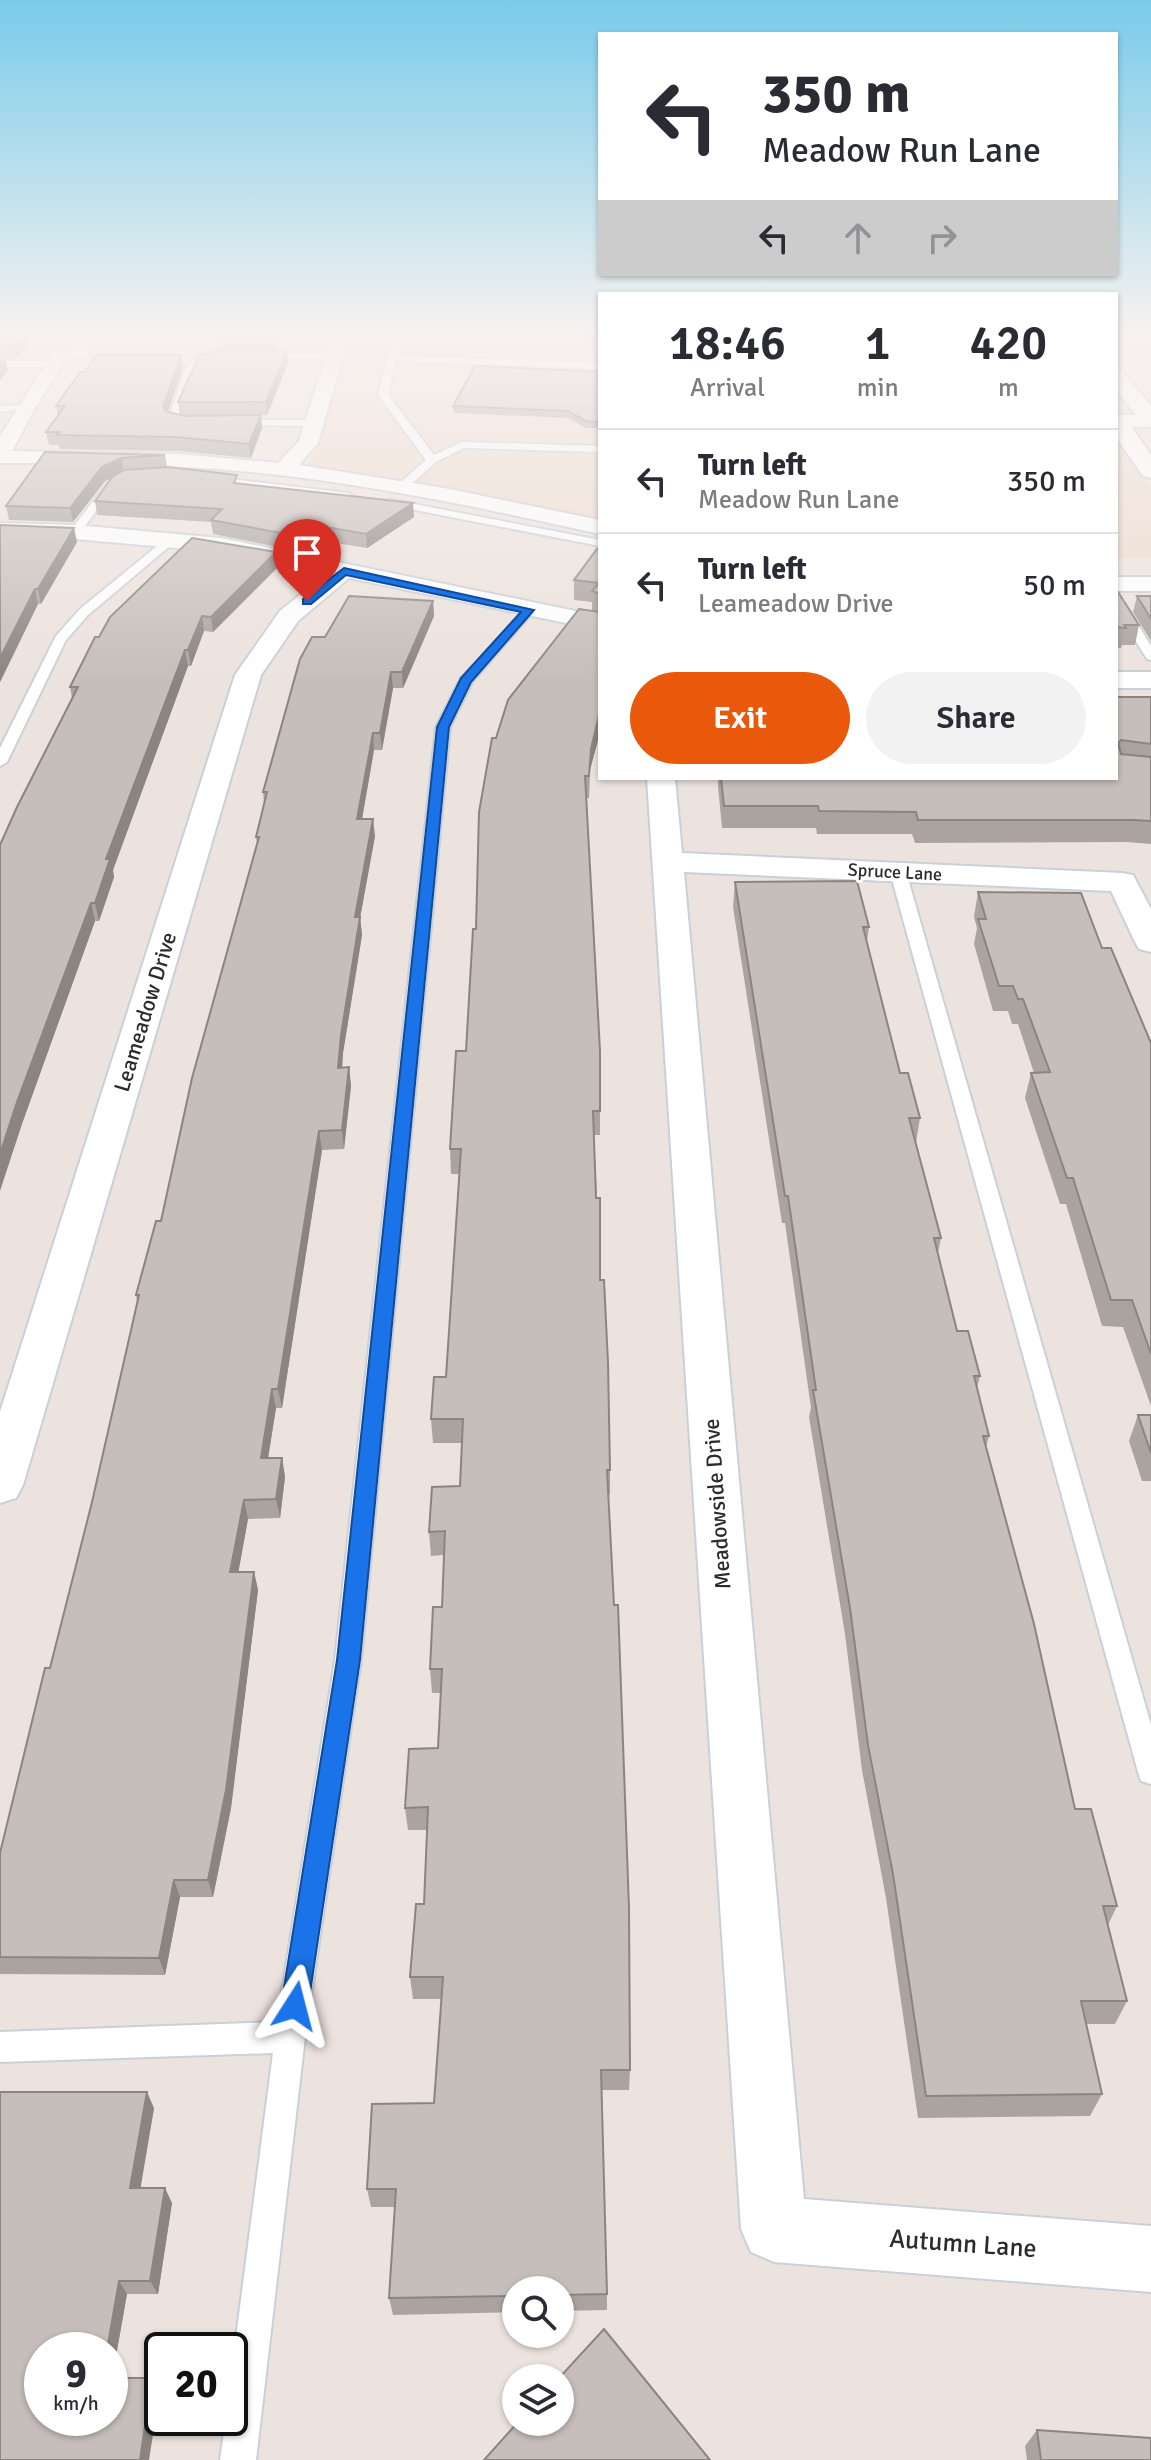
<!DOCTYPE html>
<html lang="en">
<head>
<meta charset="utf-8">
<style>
	body { margin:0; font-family:Signika,sans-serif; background:#f2f2f3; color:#2b2b33; height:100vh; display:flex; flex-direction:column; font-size:30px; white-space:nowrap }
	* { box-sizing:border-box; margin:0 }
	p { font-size:26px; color:#7c7c81 }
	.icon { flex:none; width:44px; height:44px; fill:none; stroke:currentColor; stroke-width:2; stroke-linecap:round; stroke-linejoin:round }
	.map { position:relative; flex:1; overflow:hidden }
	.panel { position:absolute; left:598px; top:292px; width:520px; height:488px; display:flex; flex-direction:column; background:#fff; border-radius:0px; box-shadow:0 2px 6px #0004 }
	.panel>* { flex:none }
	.hud { position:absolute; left:598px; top:32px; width:520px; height:244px; border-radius:0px; box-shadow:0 2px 6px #0004; background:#fff; color:#2b2b33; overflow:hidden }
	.tools { position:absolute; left:502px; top:2276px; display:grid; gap:16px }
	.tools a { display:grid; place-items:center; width:72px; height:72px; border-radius:50%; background:#fff; box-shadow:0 2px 6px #0004; font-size:40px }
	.speed { position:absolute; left:24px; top:2332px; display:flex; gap:16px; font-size:40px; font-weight:700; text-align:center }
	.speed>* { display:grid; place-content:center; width:104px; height:104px; border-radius:50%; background:#fff; box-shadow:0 2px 6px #0004; line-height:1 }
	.speed small { font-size:20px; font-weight:400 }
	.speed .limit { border:4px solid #111; border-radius:12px; background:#fff; color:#111 }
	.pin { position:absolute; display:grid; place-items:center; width:68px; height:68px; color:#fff; margin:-82px -34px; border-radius:50% 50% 50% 0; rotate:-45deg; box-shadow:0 0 8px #0007 }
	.pin .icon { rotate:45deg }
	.me { position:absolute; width:88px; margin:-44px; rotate:9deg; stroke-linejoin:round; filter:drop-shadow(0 0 6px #0008) }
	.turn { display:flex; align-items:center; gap:28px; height:168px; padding:0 32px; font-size:36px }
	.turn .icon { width:104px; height:104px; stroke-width:2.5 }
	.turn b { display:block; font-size:56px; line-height:68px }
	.lanes { display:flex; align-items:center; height:76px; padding:0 32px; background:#0003; justify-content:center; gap:40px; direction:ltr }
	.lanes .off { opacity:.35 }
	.eta { display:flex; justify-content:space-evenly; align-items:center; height:136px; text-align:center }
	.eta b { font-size:48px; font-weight:600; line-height:56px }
	.primary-button { display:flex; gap:16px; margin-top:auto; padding:16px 32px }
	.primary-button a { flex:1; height:92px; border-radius:48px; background:#ea580c; color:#fff; font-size:32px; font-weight:600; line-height:92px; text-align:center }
	.primary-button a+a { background:#f2f2f3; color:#2b2b33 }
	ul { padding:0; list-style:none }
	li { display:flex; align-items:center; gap:24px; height:104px; padding:0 32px; border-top:2px solid #e1e1e2 }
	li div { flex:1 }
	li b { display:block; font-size:30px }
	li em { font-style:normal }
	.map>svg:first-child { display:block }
</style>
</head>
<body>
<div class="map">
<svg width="1151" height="2460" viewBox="0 0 1151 2460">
	<rect width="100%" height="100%" fill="#ede3de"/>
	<g fill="#eedbce">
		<path d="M 349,337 L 600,337 L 600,518 L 437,485 L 306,465 L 319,446 Z"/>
		<path d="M 1116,440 L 1151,489 L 1151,558 L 1116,558 Z"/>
	</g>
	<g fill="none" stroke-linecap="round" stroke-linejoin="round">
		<g stroke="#c9d0d9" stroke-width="4">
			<g id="service">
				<path d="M 402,337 L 415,337 L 405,342 L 397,356 L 600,363 L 600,369 L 395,361 L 388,395 L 434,455 L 462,442 L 600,446 L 600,452 L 464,448 L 436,462 L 407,488 L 399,488 L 399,484 L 426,460 L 378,395 L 387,358 Z"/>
				<path d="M 590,337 L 600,337 L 600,341 L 591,339 Z"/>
				<path d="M 261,353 L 334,353 L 338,356 L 334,359 L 258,358 Z"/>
				<path d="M 224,354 L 224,358 L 200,362 L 177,417 L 193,421 L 193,425 L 168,421 L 185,370 L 194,358 Z"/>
				<path d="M 0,361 L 55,361 L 59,364 L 55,367 L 0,367 Z"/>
				<path d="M 0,406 L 25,405 L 30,408 L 0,412 Z"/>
				<path d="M 234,420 L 314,420 L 319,423 L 314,426 L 231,425 Z"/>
				<path d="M 213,477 L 348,493 L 353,496 L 348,499 L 209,482 L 209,478 Z"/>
				<path d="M 107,483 L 116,485 L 79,534 L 71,534 L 71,530 Z"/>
				<path d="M 388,499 L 600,540 L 600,546 L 384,504 L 383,502 Z"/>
				<path d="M 167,538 L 177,540 L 88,615 L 66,640 L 7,762 L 0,766 L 0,748 L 56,636 L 80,609 Z"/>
				<path d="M 1116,602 L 1125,604 L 1151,646 L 1151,660 L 1147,659 L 1116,610 Z"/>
				<path d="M 529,606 L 535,610 L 472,682 L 450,727 L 361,1660 L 305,2037 L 256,2460 L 220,2460 L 226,2418 L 230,2418 L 230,2384 L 273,2053 L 0,2062 L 0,2032 L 277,2022 L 335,1660 L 436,727 L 461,678 Z"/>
				<path d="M 898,867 L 906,872 L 1151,1725 L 1151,1784 L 1141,1781 L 1138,1772 L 890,872 Z"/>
			</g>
		</g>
		<g stroke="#c9d0d9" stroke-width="4">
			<g id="minor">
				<path d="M 332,337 L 348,339 L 318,443 L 299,465 L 444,488 L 600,520 L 600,534 C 485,508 368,484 251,472 C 167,464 84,463 0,463 L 0,436 L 54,352 L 81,347 L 90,352 L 87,356 L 66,360 L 35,408 L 12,451 L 179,454 L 278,463 L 299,441 Z"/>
				<rect x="1116" y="415" width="35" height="12"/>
				<path d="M 0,523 L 75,525 L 221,538 L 600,616 L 600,630 L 349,578 L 298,621 L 261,675 L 23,1485 L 16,1498 L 0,1503 L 0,1412 L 235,675 L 280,611 L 326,574 L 221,552 L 75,539 L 0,537 Z"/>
				<rect x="1116" y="577" width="35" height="14"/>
				<rect x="1116" y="672" width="35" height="16"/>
				<path d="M 647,778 L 675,778 L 682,853 L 1122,873 L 1133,875 L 1151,909 L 1151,952 L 1139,949 L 1135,942 L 1111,891 L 684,872 L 804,2199 L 1151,2226 L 1151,2292 L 774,2262 L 751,2252 L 741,2229 Z"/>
			</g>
		</g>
		<g stroke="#c9d0d9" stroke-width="4">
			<g id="secondary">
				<path d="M 1116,370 L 1123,372 L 1151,406 L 1151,426 L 1143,425 L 1116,389 Z"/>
				<path d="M 1116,415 L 1124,416 L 1151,455 L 1151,478 L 1143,476 L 1116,437 Z"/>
			</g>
		</g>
		<use href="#service" fill="#fff" fill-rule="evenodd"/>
		<use href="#minor" fill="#fff" fill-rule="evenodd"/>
		<use href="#secondary" fill="#fff" fill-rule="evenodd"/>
	</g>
	<g fill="#aaa3a0">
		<path d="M 0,337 L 27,337 L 29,343 L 17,358 L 5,359 L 8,370 L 0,380 Z"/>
		<path d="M 217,337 L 281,337 L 275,350 L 288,363 L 267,415 L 261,415 L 262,428 L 251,458 L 179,451 L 60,449 L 59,445 L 49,445 L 46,432 L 58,415 L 56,406 L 183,368 L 168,411 L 180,415 L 178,402 L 218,350 Z"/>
		<path d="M 600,372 L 600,428 L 586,428 L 568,418 L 454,413 L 453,406 Z"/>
		<path d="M 45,452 L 165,455 L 167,467 L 238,483 L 414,517 L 367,548 L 305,538 L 293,550 L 213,534 L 211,522 L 97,515 L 95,501 L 112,478 L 105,481 L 73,522 L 9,520 L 6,506 Z"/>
		<path d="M 0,525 L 77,542 L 41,604 L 38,604 L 0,682 Z"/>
		<path d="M 600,550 L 600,732 L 590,770 L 589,798 L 586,798 L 600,1051 L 600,1135 L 594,1135 L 610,1470 L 610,1494 L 608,1494 L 630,2070 L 629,2090 L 601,2090 L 607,2294 L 607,2310 L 560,2311 L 560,2290 L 516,2290 L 516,2312 L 393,2315 L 389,2298 L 395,2207 L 371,2207 L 367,2189 L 434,2103 L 441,1999 L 413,1999 L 410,1977 L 424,1904 L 427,1830 L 408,1830 L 405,1808 L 438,1748 L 441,1693 L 432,1693 L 430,1669 L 442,1607 L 444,1555 L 431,1556 L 429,1532 L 460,1486 L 462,1443 L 433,1443 L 431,1419 L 446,1377 L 460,1174 L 451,1174 L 450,1149 L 466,1051 L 476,929 L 496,738 L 592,611 L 592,602 L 574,600 L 574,580 Z"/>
		<path d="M 276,552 L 278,567 L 213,632 L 204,631 L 191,666 L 188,666 L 113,870 L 114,877 L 99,921 L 95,921 L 23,1121 L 72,698 L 70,687 L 99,637 Z"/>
		<path d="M 1116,592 L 1139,625 L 1135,645 L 1122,645 L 1121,648 L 1116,648 Z"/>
		<path d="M 1137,596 L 1151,596 L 1151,641 L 1133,612 Z"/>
		<path d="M 433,601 L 434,616 L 403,688 L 393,688 L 382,750 L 374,750 L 362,819 L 375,836 L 360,917 L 362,935 L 343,1053 L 342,1067 L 349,1067 L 351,1086 L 344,1149 L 322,1150 L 282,1408 L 276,1408 L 268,1458 L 282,1458 L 285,1477 L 280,1518 L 248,1519 L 238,1572 L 254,1572 L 258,1590 L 231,1808 L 213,1897 L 180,1897 L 165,1975 L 0,1974 L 0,1853 L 50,1668 L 92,1502 L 137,1301 L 136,1295 L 161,1221 L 257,844 L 256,837 L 264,803 L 263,792 L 325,637 Z"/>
		<path d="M 1116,697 L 1151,697 L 1151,844 L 1127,842 L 915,843 L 912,834 L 817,834 L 816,828 L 722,828 L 718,786 L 718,778 L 1116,778 Z"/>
		<path d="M 735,882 L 869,927 L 867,942 L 900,1073 L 920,1118 L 916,1143 L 941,1238 L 938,1253 L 957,1331 L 980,1376 L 977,1388 L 989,1436 L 986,1447 L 1075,1809 L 1117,1906 L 1108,1925 L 1127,2001 L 1115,2024 L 1086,2024 L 1102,2094 L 1090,2116 L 918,2118 L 886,1898 L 862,1770 L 845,1634 L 809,1417 L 811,1408 L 785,1223 L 782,1223 L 733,907 Z"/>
		<path d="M 978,892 L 1102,948 L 1151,1043 L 1151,1406 L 1123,1327 L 1102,1326 L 1066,1204 L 1060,1204 L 1025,1098 L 1031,1073 L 1034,1073 L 1018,1024 L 1012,1024 L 1008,1011 L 993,1011 L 974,944 L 977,928 L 974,917 Z"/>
		<path d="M 1138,1415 L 1151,1415 L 1151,1481 L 1142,1481 L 1129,1441 Z"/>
		<path d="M 154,2108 L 140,2188 L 172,2203 L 158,2294 L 127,2294 L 112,2378 L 160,2390 L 0,2460 Z"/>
		<path d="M 1037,2430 L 1151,2460 L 1027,2460 L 1025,2446 Z"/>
	</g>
	<g fill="#8b8582">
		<path d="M 21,337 L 27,337 L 29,343 L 17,358 L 14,346 Z"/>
		<path d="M 274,337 L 281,337 L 275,350 L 274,338 Z"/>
		<path d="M 287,350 L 288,363 L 267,415 L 266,402 Z"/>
		<path d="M 181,355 L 183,368 L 165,420 L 163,407 Z"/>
		<path d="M 5,357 L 8,370 L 0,380 L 0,364 Z"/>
		<path d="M 261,415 L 262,428 L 251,458 L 249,444 Z"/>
		<path d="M 121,458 L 124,472 L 105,481 L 73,522 L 70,508 L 102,467 Z"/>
		<path d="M 413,503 L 414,517 L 367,548 L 366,534 Z"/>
		<path d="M 303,523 L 305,538 L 293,550 L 292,535 Z"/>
		<path d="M 74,528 L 77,542 L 41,604 L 38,589 Z"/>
		<path d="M 276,552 L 278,567 L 213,632 L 211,617 Z"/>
		<path d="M 35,589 L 38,604 L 0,682 L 0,658 Z"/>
		<path d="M 433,601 L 434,616 L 403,688 L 402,672 Z"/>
		<path d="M 202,616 L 204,631 L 191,666 L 188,650 Z"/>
		<path d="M 185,650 L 188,666 L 113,870 L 114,877 L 99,921 L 95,903 L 106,859 Z"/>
		<path d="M 391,672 L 393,688 L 382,750 L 380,733 Z"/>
		<path d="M 600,711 L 600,732 L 590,770 L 589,798 L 591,749 Z"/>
		<path d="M 373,733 L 374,750 L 359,836 L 357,819 Z"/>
		<path d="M 373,819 L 375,836 L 357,935 L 355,917 Z"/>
		<path d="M 91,903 L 95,921 L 23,1121 L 0,1191 L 0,1154 L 17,1102 Z"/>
		<path d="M 360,917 L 362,935 L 343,1053 L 341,1086 L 338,1068 L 341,1035 Z"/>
		<path d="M 349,1067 L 351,1086 L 344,1149 L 342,1130 Z"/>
		<path d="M 319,1131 L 322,1150 L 282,1408 L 278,1389 Z"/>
		<path d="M 272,1389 L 276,1408 L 265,1477 L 261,1458 Z"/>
		<path d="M 282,1458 L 285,1477 L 280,1518 L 276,1499 Z"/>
		<path d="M 244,1500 L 248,1519 L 235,1591 L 230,1572 Z"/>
		<path d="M 254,1572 L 258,1590 L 231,1808 L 213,1897 L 208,1880 Z"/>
		<path d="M 174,1880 L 180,1897 L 165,1975 L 159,1958 Z"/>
		<path d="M 147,2092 L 154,2108 L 138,2203 L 130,2188 Z"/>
		<path d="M 165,2188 L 172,2203 L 158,2294 L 150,2281 Z"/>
		<path d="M 119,2281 L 127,2294 L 110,2390 L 110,2350 L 107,2350 Z"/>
		<path d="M 152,2378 L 160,2390 L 149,2460 L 140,2460 Z"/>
	</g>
	<g fill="#c6beba" stroke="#8b8582" stroke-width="2">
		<path d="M 0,337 L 21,337 L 14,346 L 0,346 Z"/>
		<path d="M 222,350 L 287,350 L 266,402 L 178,402 L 199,355 Z"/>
		<path d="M 96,355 L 181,355 L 163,407 L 165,411 L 184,416 L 261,415 L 249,444 L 177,437 L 57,435 L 60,432 L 46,432 L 65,406 L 56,406 L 80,372 L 85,372 Z"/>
		<path d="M 475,366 L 600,372 L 600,422 L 586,421 L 568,411 L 453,406 Z"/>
		<path d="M 45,452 L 165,455 L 121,458 L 102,467 L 70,508 L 6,506 Z"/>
		<path d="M 168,467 L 237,475 L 234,483 L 413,503 L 366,534 L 303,523 L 292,535 L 211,520 L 222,509 L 95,501 L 113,476 L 124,470 Z"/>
		<path d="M 0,525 L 74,528 L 38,589 L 35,589 L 0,658 Z"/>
		<path d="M 192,538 L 276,552 L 211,617 L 202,616 L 188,650 L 185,650 L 106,859 L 110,859 L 95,903 L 91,903 L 17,1102 L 0,1154 L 0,845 L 17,807 L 78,687 L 70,687 L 95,637 L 99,637 L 110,617 Z"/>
		<path d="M 597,549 L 600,550 L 600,594 L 592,591 L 599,583 L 574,580 Z"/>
		<path d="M 1116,592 L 1118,592 L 1139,625 L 1124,625 L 1126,628 L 1116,627 Z"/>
		<path d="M 349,596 L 433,601 L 402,672 L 391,672 L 380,733 L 373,733 L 357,819 L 373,819 L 355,917 L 360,917 L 341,1035 L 338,1068 L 349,1067 L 342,1130 L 319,1131 L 278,1389 L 272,1389 L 261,1458 L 282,1458 L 276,1499 L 244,1500 L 230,1572 L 254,1572 L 226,1790 L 208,1880 L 174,1880 L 159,1958 L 0,1957 L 0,1853 L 45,1668 L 50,1668 L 92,1502 L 139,1295 L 136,1295 L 156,1221 L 161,1221 L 192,1078 L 259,837 L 256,837 L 267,792 L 263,792 L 300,659 L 312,637 L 325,637 Z"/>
		<path d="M 1137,596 L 1151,596 L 1151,619 Z"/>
		<path d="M 579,609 L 600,612 L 600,711 L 591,749 L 589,776 L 585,776 L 600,1051 L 600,1111 L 593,1111 L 596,1198 L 600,1198 L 600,1280 L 604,1280 L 608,1363 L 610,1470 L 607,1470 L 614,1605 L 618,1605 L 629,1908 L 630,2070 L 601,2070 L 607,2294 L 560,2295 L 560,2290 L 516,2290 L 516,2296 L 389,2298 L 396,2189 L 367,2189 L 372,2104 L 434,2103 L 443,1977 L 410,1977 L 416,1904 L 424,1904 L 428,1807 L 405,1808 L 409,1749 L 438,1748 L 442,1669 L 430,1669 L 433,1607 L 442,1607 L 445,1531 L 429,1532 L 432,1487 L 460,1486 L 463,1419 L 431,1419 L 434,1377 L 446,1377 L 461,1149 L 450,1149 L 456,1051 L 466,1051 L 473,929 L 476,929 L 479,812 L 492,738 L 496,738 L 508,700 Z"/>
		<path d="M 1116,697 L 1151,697 L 1151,744 L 1121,740 L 1118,743 L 1121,754 L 1151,757 L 1151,821 L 1133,820 L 918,820 L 916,812 L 819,811 L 818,806 L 724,806 L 721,778 L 1116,778 Z"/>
		<path d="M 857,881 L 869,927 L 863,927 L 900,1073 L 908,1073 L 920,1118 L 909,1118 L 941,1238 L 934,1238 L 957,1331 L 968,1331 L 980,1376 L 974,1376 L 989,1436 L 983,1436 L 1034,1624 L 1075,1809 L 1091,1809 L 1117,1906 L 1103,1906 L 1127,2001 L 1081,2001 L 1102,2094 L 926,2096 L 893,1874 L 868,1745 L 850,1608 L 813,1390 L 816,1390 L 788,1196 L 785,1196 L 735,882 Z"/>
		<path d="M 978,892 L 1081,893 L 1102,948 L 1111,948 L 1151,1043 L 1151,1354 L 1132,1300 L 1111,1300 L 1073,1178 L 1067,1178 L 1031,1073 L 1050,1072 L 1023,999 L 1018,999 L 1013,986 L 999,986 L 978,919 L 986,919 Z"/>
		<path d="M 1138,1415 L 1151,1415 L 1151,1453 Z"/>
		<path d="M 0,2092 L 147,2092 L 130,2188 L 165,2188 L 150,2281 L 119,2281 L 107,2350 L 42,2350 L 42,2418 L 110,2418 L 110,2378 L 152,2378 L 140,2460 L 0,2460 Z"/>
		<path d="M 604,2329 L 710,2460 L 484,2460 L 518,2422 L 560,2422 L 560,2378 L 559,2378 Z"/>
		<path d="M 1037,2430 L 1151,2438 L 1151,2460 L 1041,2460 Z"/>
	</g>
	<linearGradient id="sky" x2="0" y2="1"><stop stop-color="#79cbea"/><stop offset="0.49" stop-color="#f7f2f0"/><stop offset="1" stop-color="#f7f2f0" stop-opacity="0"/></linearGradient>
	<rect width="1151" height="681" fill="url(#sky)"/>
	<path fill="#1a73e8" stroke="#114b97" stroke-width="2" d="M 344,568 L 534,610 L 471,682 L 449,727 L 360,1660 L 308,2006 L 304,2015 L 295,2019 L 285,2015 L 281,2006 L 337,1660 L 437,727 L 461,678 L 521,612 L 346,575 L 311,604 L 303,604 L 303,599 Z"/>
	<g text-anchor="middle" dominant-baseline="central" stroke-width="6" stroke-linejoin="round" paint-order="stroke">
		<g font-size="18" fill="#2c2c2c" stroke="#fff">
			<text transform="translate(895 872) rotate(3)">Spruce Lane</text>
		</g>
		<g font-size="22" fill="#2c2c2c" stroke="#fff">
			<text transform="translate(145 1012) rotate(-73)">Leameadow Drive</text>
			<text transform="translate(717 1504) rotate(-94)">Meadowside Drive</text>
		</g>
		<g font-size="26" fill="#2c2c2c" stroke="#fff">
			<text transform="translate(963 2244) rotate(4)">Autumn Lane</text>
		</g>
	</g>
</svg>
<div class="tools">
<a><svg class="icon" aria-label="search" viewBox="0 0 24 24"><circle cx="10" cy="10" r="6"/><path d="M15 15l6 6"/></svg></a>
<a><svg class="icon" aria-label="layers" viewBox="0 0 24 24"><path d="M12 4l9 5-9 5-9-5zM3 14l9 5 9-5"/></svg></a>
</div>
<div class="speed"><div>9<small>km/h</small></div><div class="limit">20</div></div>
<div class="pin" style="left:307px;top:601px;background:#d93025"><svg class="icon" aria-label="arrive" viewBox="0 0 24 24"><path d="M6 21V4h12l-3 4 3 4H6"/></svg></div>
<svg class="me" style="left:295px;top:2006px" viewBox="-20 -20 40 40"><path d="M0-17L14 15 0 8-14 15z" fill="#1a73e8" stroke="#fff" stroke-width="4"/></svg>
<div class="hud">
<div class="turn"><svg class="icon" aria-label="left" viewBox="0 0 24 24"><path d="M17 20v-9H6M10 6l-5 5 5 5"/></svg><div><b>350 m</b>Meadow Run Lane</div></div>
<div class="lanes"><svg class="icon" aria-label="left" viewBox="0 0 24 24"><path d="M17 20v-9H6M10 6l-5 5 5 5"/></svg><svg class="icon off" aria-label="ahead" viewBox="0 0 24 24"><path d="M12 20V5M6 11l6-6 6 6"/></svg><svg class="icon off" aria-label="right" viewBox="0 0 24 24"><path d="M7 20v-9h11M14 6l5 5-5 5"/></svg></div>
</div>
<section class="panel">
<div class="eta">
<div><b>18:46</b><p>Arrival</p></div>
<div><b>1</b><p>min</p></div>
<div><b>420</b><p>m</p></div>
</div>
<ul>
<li><svg class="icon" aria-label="left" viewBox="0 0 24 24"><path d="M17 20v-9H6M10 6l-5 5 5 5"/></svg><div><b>Turn left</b><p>Meadow Run Lane</p></div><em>350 m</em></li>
<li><svg class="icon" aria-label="left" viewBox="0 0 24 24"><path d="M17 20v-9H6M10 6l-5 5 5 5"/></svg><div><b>Turn left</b><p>Leameadow Drive</p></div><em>50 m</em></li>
</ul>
<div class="primary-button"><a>Exit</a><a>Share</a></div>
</section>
</div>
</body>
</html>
